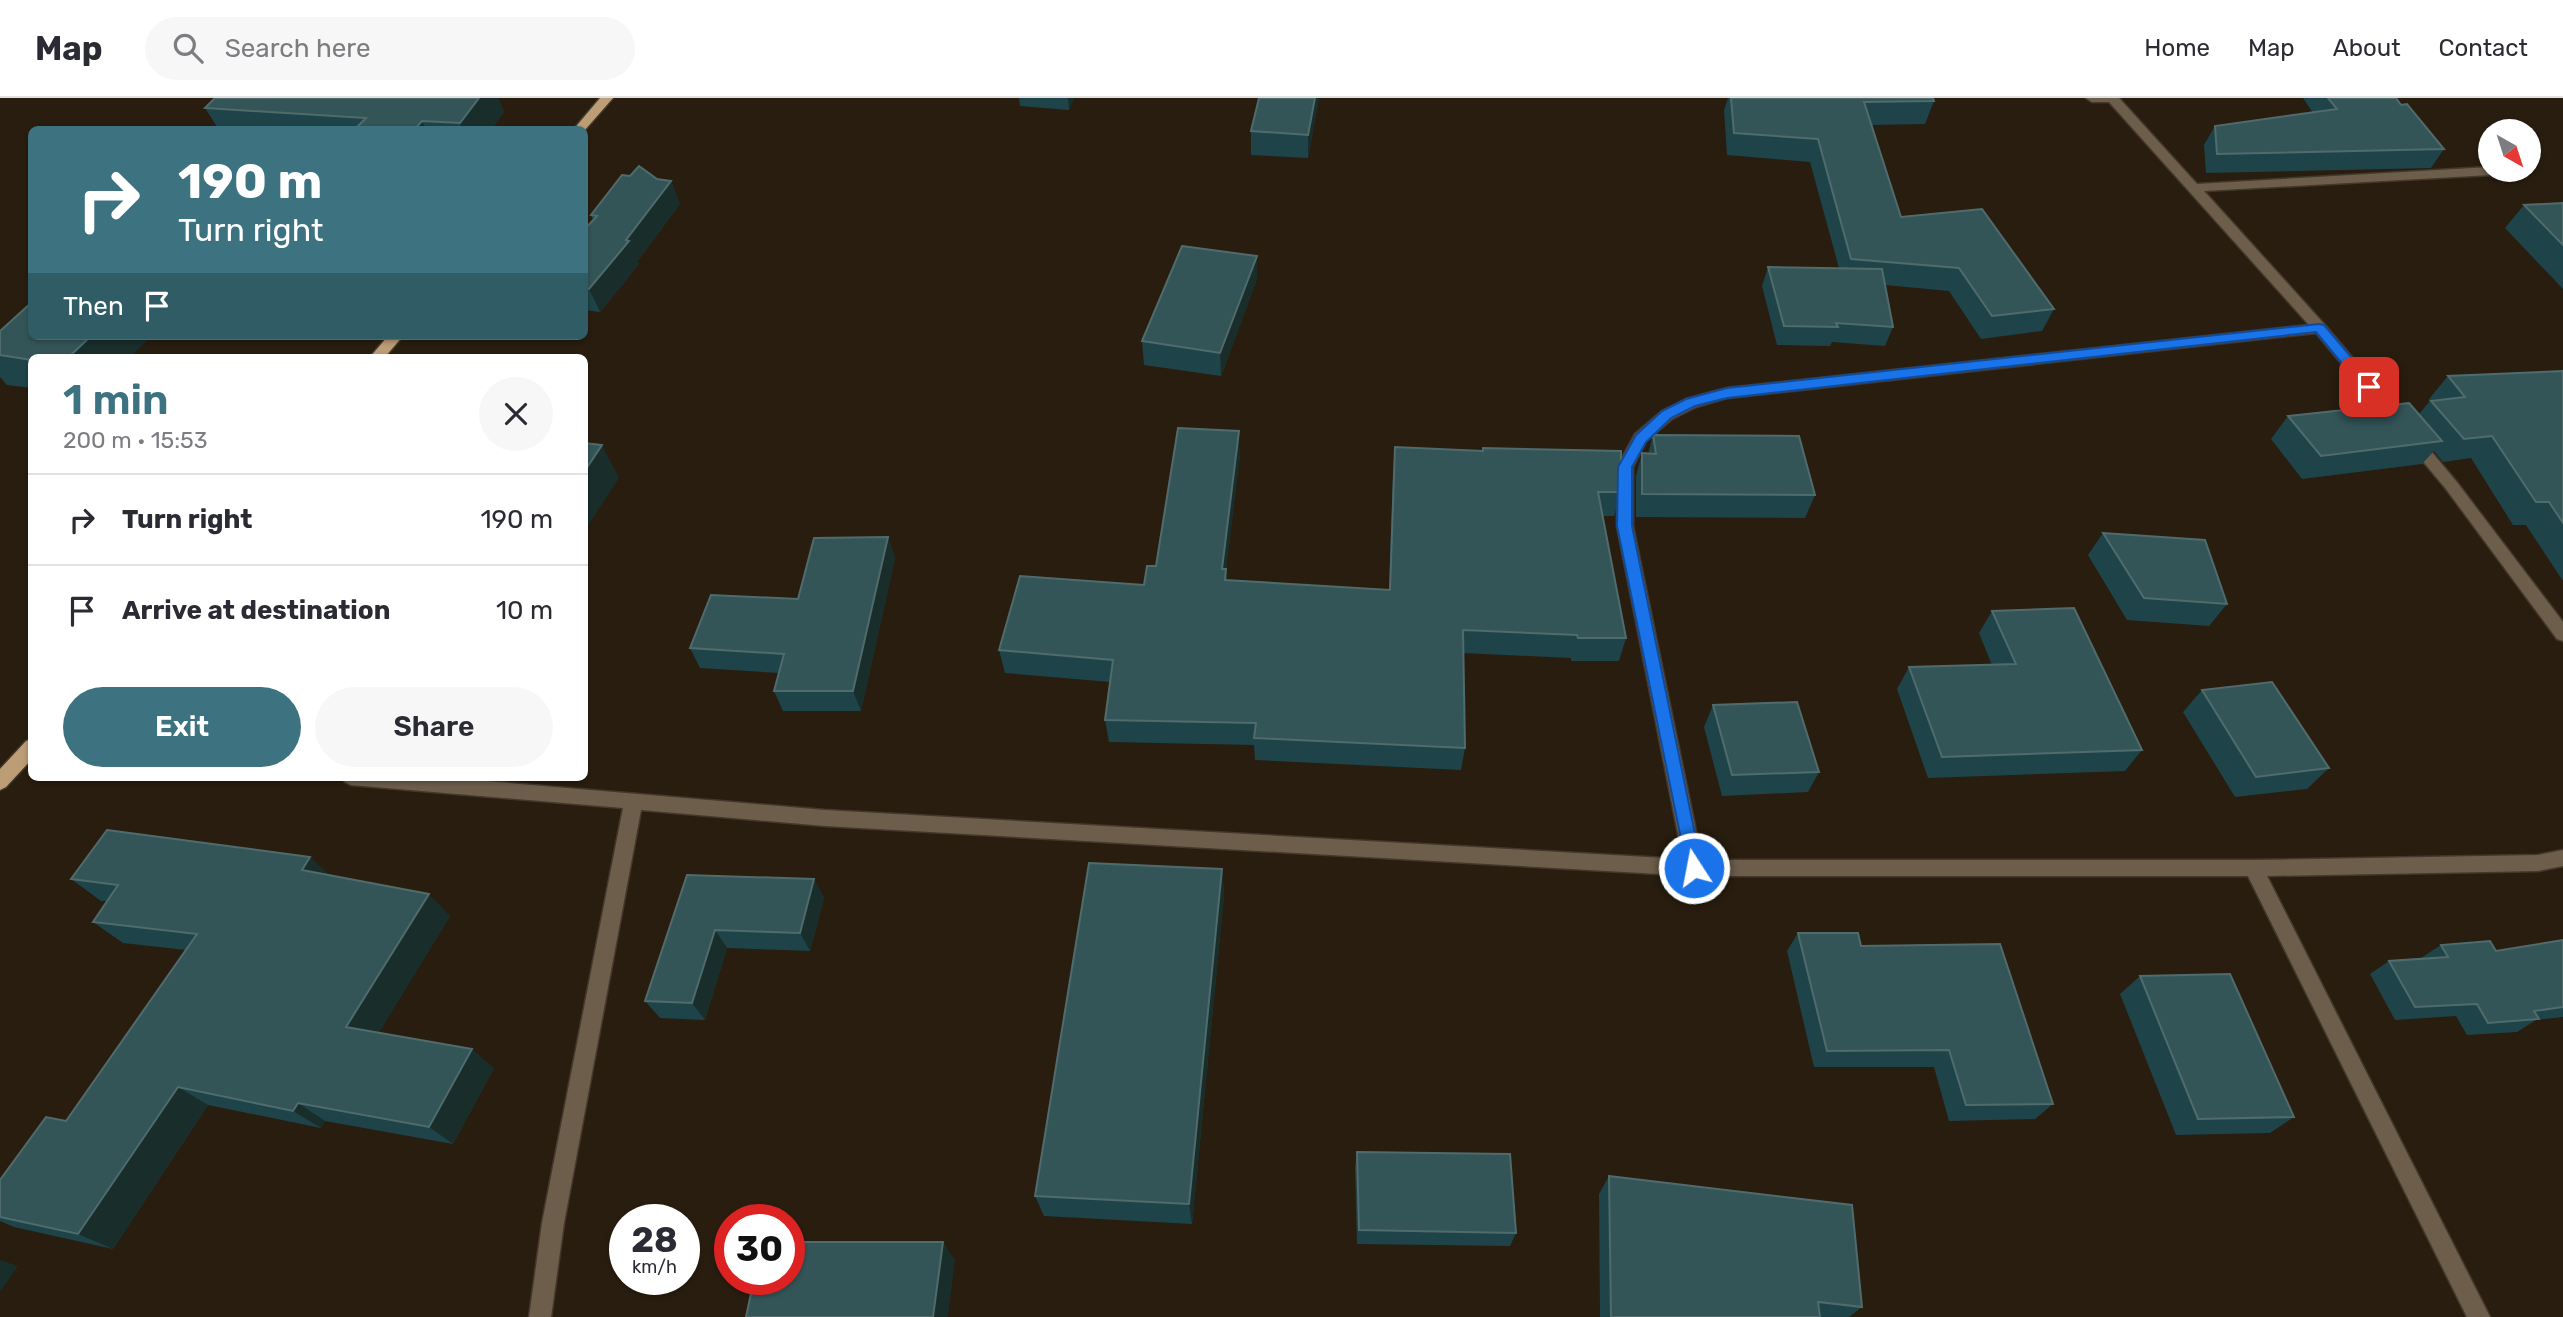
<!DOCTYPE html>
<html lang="en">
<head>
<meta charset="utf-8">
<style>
	body { margin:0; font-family:Rubik,sans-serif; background:#f7f7f7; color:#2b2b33; height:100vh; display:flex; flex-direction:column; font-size:26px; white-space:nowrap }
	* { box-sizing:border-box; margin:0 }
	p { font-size:23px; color:#7c7c81 }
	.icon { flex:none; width:38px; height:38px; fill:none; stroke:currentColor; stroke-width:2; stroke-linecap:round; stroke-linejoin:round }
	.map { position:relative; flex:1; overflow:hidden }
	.sheet { position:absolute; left:28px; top:256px; width:560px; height:427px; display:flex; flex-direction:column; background:#fff; border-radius:10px; box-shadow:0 2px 5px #0004 }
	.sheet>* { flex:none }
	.top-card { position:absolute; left:28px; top:28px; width:560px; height:214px; border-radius:10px; box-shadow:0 2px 5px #0004; background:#3d7380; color:#fff; overflow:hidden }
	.needle { width:46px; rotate:141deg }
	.tools { position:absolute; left:2478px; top:21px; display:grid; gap:14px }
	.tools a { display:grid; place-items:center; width:63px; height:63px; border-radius:50%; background:#fff; box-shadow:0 2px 5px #0004; font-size:35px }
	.speed { position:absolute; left:609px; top:1106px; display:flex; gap:14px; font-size:35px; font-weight:700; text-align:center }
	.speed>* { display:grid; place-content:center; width:91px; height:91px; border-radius:50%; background:#fff; box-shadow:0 2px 5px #0004; line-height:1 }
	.speed small { font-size:18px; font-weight:400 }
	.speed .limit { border:10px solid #d22; background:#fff; color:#111 }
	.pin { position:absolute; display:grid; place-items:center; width:60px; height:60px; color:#fff; margin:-30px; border-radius:14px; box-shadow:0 4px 10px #0006 }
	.me { position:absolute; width:77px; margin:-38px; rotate:349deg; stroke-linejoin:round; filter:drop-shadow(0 0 5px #0008) }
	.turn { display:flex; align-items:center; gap:24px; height:147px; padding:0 35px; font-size:32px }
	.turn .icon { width:91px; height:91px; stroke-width:2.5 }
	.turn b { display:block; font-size:49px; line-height:60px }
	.then { display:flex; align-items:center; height:66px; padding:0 35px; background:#0003; gap:14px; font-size:26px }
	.round { display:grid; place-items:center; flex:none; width:74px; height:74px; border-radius:37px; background:#f7f7f7 }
	.headline { display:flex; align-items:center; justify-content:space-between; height:119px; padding:0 35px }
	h1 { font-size:42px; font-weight:600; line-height:52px; color:#3d7380 }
	.cta { display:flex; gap:14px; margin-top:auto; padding:14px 35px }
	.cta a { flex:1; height:80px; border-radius:42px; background:#3d7380; color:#fff; font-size:28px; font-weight:600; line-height:80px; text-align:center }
	.cta a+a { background:#f7f7f7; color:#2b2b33 }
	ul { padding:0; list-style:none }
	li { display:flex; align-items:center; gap:21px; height:91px; padding:0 35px; border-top:2px solid #e1e1e2 }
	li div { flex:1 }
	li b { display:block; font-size:26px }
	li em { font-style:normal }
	header { display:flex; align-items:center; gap:42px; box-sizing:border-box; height:98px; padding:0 35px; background:#fff; border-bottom:2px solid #e1e1e2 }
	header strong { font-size:33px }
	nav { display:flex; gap:38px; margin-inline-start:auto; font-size:24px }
	.search { width:490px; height:63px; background:#f7f7f7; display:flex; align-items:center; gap:18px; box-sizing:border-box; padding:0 24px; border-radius:38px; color:#7c7c81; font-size:26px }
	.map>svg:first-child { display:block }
</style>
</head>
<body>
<header>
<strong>Map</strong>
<div class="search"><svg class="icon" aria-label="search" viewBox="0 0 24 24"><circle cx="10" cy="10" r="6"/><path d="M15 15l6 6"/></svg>Search here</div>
<nav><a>Home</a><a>Map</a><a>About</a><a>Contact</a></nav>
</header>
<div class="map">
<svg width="2563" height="1219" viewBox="0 0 2563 1219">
	<rect width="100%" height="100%" fill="#281d0f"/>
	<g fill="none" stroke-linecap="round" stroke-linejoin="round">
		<g stroke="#43382b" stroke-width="3">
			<path id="minor" d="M 2086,0 L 2119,0 L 2197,86 L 2490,69 L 2490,72 L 2514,72 L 2508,76 L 2204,93 L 2325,227 L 2456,383 L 2563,524 L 2563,543 L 2557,541 L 2446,391 L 2316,235 L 1727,300 L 1696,309 L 1672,321 L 1646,343 L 1633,369 L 1633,428 L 1702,762 L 2253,762 L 2538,757 L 2563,752 L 2563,768 L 2538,773 L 2267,778 L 2490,1219 L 2467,1219 L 2248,778 L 1694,778 L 825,728 L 641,712 L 564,1125 L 551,1219 L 529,1219 L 542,1125 L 623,710 L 351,687 L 345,684 L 342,679 L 439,679 L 825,712 L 1683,761 L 1617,428 L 1617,369 L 1635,336 L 1662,313 L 1686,301 L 1727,290 L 2309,227 L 2109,4 L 2092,4 Z"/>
		</g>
		<g stroke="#43382b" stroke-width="3">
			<g id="major">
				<path d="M 600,0 L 613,0 L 584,33 L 573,32 Z"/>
				<path d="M 388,238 L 403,238 L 385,259 L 370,259 Z"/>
				<path d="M 32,641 L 32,661 L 6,689 L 0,692 L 0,671 L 26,643 Z"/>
			</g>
		</g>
		<use href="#minor" fill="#6d5e4b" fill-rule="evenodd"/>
		<use href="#major" fill="#bc9d76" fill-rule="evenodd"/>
	</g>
	<g fill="#1e4449">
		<path d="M 215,0 L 498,0 L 504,14 L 491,32 L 219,32 L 205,10 Z"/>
		<path d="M 1019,0 L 1074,0 L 1069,12 L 1020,8 Z"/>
		<path d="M 1259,0 L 1319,0 L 1308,60 L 1251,57 L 1251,33 Z"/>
		<path d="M 1728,0 L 1933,0 L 1934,3 L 1925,26 L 1871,27 L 1901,119 L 2054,211 L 2042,233 L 1981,241 L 1949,193 L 1885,187 L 1893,229 L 1885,248 L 1832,244 L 1830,248 L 1777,247 L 1762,188 L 1768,169 L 1839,170 L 1810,64 L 1727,57 L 1724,12 Z"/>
		<path d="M 2303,0 L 2396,0 L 2444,51 L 2431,70 L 2206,75 L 2204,47 L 2215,28 L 2313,15 Z"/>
		<path d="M 657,81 L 671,83 L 680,106 L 637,164 L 639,166 L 600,214 L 584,212 L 584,132 L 593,122 L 591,117 Z"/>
		<path d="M 2563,105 L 2563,191 L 2505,130 L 2524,107 Z"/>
		<path d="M 1257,181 L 1221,278 L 1144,267 L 1142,243 Z"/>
		<path d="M 0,233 L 32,259 L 32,290 L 7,287 L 0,279 Z"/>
		<path d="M 2563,273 L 2563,483 L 2526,427 L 2513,427 L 2471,360 L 2443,364 L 2434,353 L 2422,366 L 2302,381 L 2271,341 L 2288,318 L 2419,316 L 2430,303 L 2429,301 L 2448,278 Z"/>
		<path d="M 1653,337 L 1815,397 L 1805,420 L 1636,419 L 1636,378 L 1642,355 L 1648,356 Z"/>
		<path d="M 1395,349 L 1482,353 L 1483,350 L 1621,394 L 1614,418 L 1603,418 L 1626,540 L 1619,563 L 1571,563 L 1571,560 L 1463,555 L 1465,650 L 1461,672 L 1255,662 L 1254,647 L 1109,644 L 1105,622 L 1110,584 L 1005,575 L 999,552 L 1144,487 L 1240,357 L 1226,471 L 1227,482 L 1389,492 L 1393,373 Z"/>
		<path d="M 2103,435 L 2227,506 L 2209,528 L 2127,522 L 2088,457 Z"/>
		<path d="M 888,439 L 895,460 L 861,613 L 783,613 L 774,593 L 779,575 L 700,570 L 690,550 L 798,501 Z"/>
		<path d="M 1992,513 L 2142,652 L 2125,673 L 1928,680 L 1897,591 L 1909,569 L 1992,567 L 1979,535 Z"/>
		<path d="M 2202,592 L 2329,670 L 2307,691 L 2235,699 L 2183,614 Z"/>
		<path d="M 1713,607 L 1819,674 L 1808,694 L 1722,698 L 1704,629 Z"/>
		<path d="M 1222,771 L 1224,798 L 1192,1126 L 1044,1118 L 1035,1098 Z"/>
		<path d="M 330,777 L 450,818 L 379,934 L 494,970 L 453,1046 L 325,1023 L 321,1030 L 208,1007 L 113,1151 L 14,1129 L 0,1123 L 0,1082 L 66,1023 L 186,852 L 123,845 L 93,824 L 107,803 L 101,803 L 71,781 Z"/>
		<path d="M 687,777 L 814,781 L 824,800 L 810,853 L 727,850 L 705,922 L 660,920 L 645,903 Z"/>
		<path d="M 1798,835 L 1861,848 L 2053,1006 L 2035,1021 L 1949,1023 L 1934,969 L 1814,969 L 1787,853 Z"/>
		<path d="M 2563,842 L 2563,919 L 2536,922 L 2517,934 L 2467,937 L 2456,918 L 2395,922 L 2370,876 L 2389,863 L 2421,860 L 2441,847 L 2496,853 Z"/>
		<path d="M 2140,878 L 2294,1019 L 2270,1035 L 2176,1037 L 2120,896 Z"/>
		<path d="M 1357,1054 L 1516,1135 L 1510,1148 L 1357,1146 L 1355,1069 Z"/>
		<path d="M 1609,1078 L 1862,1209 L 1849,1219 L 1600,1219 L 1599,1096 Z"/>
	</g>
	<g fill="#192d2b">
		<path d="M 479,0 L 498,0 L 504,14 L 491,32 L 463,32 L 460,25 Z"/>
		<path d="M 1068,0 L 1074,0 L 1069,12 Z"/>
		<path d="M 1315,0 L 1319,0 L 1308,60 L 1308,37 Z"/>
		<path d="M 422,23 L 426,32 L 414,32 Z"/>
		<path d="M 671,83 L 680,106 L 637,164 L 639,166 L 600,214 L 589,191 Z"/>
		<path d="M 1257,158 L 1257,181 L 1221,278 L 1220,255 Z"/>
		<path d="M 91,238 L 152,238 L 130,259 L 69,259 Z"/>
		<path d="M 1239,333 L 1240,357 L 1223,495 L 1222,471 Z"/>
		<path d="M 602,347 L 619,380 L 584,434 L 584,374 Z"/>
		<path d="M 888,439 L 895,460 L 861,613 L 853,593 Z"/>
		<path d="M 310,759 L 334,781 L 302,772 Z"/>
		<path d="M 1222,771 L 1224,798 L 1192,1126 L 1189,1106 Z"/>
		<path d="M 814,781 L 824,800 L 810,853 L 800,835 Z"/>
		<path d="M 429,796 L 450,818 L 371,948 L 346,929 Z"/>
		<path d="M 715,832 L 727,850 L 705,922 L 692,905 Z"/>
		<path d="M 472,951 L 494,970 L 453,1046 L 429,1029 Z"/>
		<path d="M 178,989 L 208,1007 L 113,1151 L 78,1136 Z"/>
		<path d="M 298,1005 L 325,1023 L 321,1030 L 293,1013 Z"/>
		<path d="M 943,1144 L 955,1162 L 948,1219 L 933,1219 Z"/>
		<path d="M 0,1162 L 18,1168 L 0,1194 Z"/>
	</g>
	<g fill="#345558" stroke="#506b6c" stroke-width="2">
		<path d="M 215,0 L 479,0 L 460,25 L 422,23 L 414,32 L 354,32 L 366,20 L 205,10 Z"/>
		<path d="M 1259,0 L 1315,0 L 1308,37 L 1251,33 Z"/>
		<path d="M 1731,0 L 1933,0 L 1934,3 L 1864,4 L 1901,119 L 1982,111 L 2054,211 L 1992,218 L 1959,170 L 1851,161 L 1818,41 L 1734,35 Z"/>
		<path d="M 2328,0 L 2396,0 L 2401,7 L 2407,6 L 2444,51 L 2217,56 L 2215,28 L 2337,11 Z"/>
		<path d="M 639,68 L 657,81 L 671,83 L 626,142 L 629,143 L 589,191 L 584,190 L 584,132 L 597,118 L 591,117 L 622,77 L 630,78 Z"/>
		<path d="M 2563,105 L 2563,147 L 2524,107 Z"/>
		<path d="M 1182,148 L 1257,158 L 1220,255 L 1142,243 Z"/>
		<path d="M 1768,169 L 1882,171 L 1893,229 L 1836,225 L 1838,229 L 1784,228 Z"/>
		<path d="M 32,204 L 32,238 L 91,238 L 69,259 L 32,259 L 32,262 L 0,257 L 0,233 Z"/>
		<path d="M 2563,273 L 2563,425 L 2549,404 L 2536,404 L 2492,338 L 2464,341 L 2431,303 L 2465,299 L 2448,278 Z"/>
		<path d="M 2409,305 L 2442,343 L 2321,358 L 2288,318 Z"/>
		<path d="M 1178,330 L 1239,333 L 1222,471 L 1226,471 L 1225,482 L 1390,492 L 1395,349 L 1483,353 L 1483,350 L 1621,353 L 1621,394 L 1598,394 L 1626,540 L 1578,540 L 1577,537 L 1463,532 L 1465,650 L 1254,640 L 1256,625 L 1105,622 L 1113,562 L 999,552 L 1020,478 L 1144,487 L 1147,468 L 1156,468 Z"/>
		<path d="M 1653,337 L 1799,338 L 1815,397 L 1642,396 L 1642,355 L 1656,356 Z"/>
		<path d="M 584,345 L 602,347 L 584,374 Z"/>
		<path d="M 2103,435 L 2205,442 L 2227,506 L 2144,500 Z"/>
		<path d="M 888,439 L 853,593 L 774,593 L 784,556 L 690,550 L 711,497 L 798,501 L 814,440 Z"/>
		<path d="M 2074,510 L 2142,652 L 1942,659 L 1909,569 L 2016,566 L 1992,513 Z"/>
		<path d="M 2272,584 L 2329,670 L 2256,679 L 2202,592 Z"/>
		<path d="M 1797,604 L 1819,674 L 1732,677 L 1713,607 Z"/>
		<path d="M 107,732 L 310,759 L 302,772 L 429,796 L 346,929 L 472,951 L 429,1029 L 298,1005 L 293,1013 L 178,989 L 78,1136 L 0,1119 L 0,1082 L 46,1019 L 66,1023 L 197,836 L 93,824 L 118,787 L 71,781 Z"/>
		<path d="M 1089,765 L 1222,771 L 1189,1106 L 1035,1098 Z"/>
		<path d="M 687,777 L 814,781 L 800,835 L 715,832 L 692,905 L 645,903 Z"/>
		<path d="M 1798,835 L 1858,835 L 1861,848 L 2000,846 L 2053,1006 L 1966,1007 L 1949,952 L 1827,953 Z"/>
		<path d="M 2563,842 L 2563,909 L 2534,913 L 2539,921 L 2488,925 L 2477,906 L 2415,909 L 2389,863 L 2448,859 L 2441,847 L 2490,843 L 2496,853 Z"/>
		<path d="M 2230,876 L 2294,1019 L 2198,1021 L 2140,878 Z"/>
		<path d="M 1357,1054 L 1510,1056 L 1516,1135 L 1359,1132 Z"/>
		<path d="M 1609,1078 L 1852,1107 L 1862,1209 L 1818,1204 L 1820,1219 L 1611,1219 Z"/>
		<path d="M 789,1144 L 943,1144 L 933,1219 L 746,1219 L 754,1181 L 789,1181 Z"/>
	</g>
	<path fill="#1a73e8" stroke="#114b97" stroke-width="2" d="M 2319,226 L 2324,227 L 2374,286 L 2374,292 L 2364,292 L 2316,234 L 1727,300 L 1695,308 L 1671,320 L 1646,344 L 1632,369 L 1632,428 L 1702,770 L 1700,775 L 1694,778 L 1688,775 L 1617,428 L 1618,369 L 1636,337 L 1662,313 L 1686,301 L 1727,290 Z"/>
</svg>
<div class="tools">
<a><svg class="needle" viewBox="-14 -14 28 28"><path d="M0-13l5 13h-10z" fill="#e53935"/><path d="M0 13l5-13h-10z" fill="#7c7c81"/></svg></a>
</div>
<div class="speed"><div>28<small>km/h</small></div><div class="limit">30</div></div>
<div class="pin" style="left:2369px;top:289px;background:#d93025"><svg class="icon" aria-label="arrive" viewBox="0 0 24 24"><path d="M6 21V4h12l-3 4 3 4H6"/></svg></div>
<svg class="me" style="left:1694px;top:770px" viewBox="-20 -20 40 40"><circle r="17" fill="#1a73e8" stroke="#fff" stroke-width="3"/><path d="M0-11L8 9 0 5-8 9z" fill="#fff"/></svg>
<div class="top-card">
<div class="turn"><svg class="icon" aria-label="right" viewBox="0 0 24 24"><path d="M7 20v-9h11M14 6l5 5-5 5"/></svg><div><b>190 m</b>Turn right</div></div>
<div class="then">Then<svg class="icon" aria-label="arrive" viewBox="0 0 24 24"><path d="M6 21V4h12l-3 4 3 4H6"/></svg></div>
</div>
<section class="sheet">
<div class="headline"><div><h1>1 min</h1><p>200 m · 15:53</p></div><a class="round"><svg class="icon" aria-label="close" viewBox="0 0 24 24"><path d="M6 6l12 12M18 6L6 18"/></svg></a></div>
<ul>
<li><svg class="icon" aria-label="right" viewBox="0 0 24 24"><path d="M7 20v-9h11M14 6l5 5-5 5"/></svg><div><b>Turn right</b></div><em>190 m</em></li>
<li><svg class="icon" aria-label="arrive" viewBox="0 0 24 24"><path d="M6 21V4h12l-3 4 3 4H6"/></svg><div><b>Arrive at destination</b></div><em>10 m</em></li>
</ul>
<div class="cta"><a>Exit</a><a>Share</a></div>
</section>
</div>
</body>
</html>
